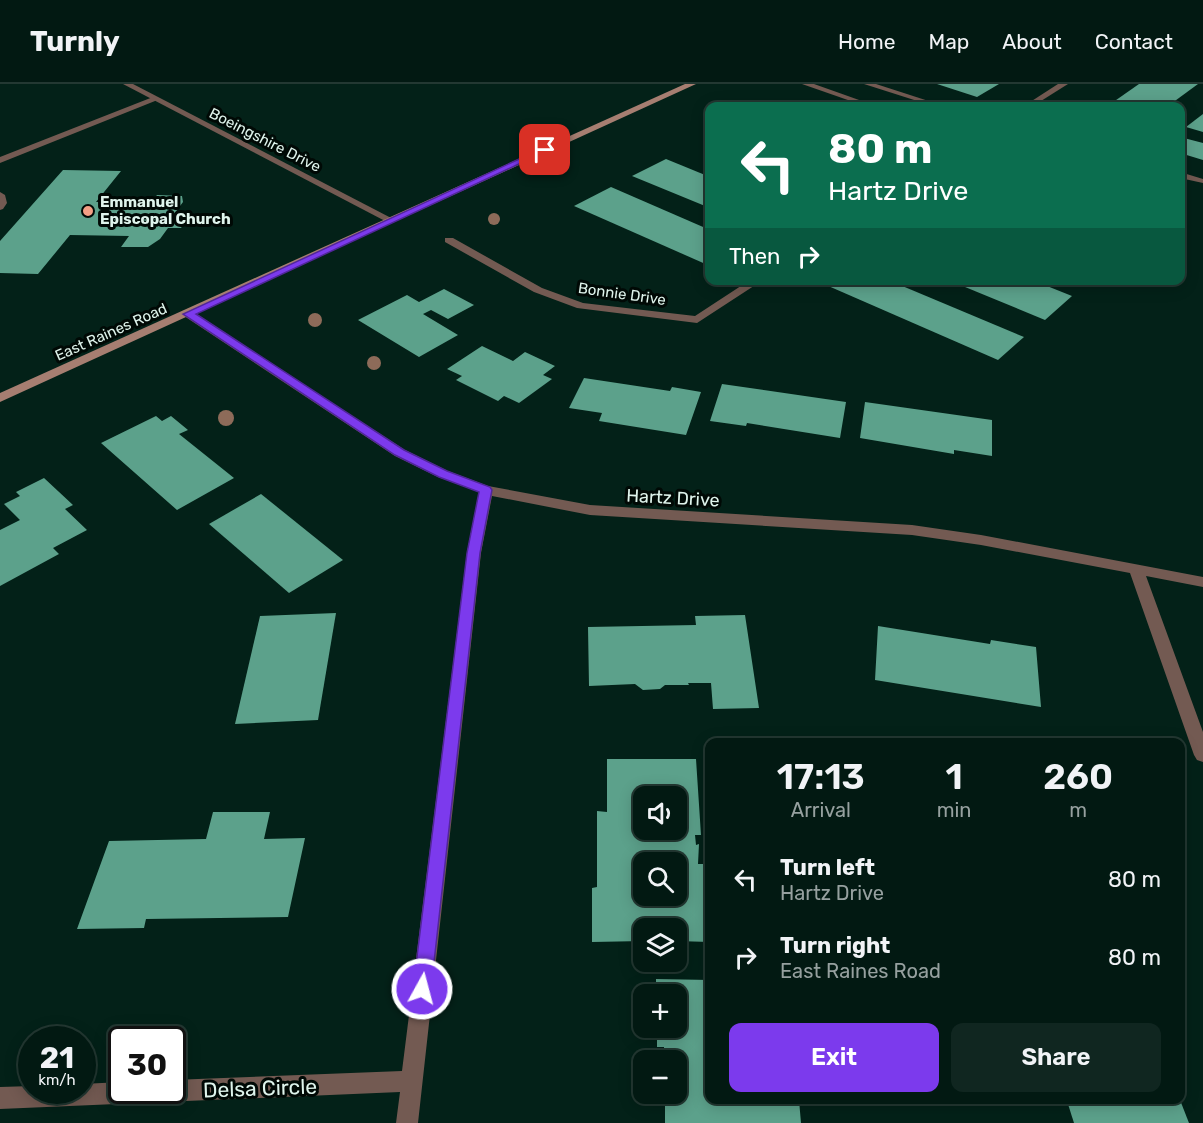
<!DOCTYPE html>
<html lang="en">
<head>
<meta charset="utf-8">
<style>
	body { margin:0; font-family:Rubik,sans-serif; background:#102620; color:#f1f3f6; height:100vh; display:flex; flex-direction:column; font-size:22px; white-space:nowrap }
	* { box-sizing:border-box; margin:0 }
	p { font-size:20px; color:#96a09f }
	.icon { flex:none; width:33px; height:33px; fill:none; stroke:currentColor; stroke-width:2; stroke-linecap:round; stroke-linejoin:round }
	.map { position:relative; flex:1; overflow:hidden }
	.sheet { position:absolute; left:705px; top:654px; width:480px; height:366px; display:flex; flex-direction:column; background:#021912; border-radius:12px; box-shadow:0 3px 15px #0003,0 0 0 2px #233832 }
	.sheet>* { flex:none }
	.hud { position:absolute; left:705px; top:18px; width:480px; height:183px; border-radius:12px; box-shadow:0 3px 15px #0003,0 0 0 2px #233832; background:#0b6e4f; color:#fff; overflow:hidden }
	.tools { position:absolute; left:633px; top:702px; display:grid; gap:12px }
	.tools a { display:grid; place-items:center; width:54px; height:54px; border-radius:12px; background:#021912; box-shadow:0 3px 15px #0003,0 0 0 2px #233832; font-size:30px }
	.speed { position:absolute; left:18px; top:942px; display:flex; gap:12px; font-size:30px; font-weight:700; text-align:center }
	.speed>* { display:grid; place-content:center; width:78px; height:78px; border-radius:50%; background:#021912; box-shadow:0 3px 15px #0003,0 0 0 2px #233832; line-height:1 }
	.speed small { font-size:15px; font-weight:400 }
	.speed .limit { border:3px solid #111; border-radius:9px; background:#fff; color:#111 }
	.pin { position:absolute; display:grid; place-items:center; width:51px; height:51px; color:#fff; margin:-26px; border-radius:12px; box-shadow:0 3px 9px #0006 }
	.me { position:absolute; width:66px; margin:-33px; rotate:7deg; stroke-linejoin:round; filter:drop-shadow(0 0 4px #0008) }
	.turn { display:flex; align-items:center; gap:21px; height:126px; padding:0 24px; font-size:27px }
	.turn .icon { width:78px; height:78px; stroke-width:2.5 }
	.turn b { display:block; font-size:42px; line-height:51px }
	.then { display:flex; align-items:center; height:57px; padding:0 24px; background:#0003; gap:12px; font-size:22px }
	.eta { display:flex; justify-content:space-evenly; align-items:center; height:102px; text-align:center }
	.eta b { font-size:36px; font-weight:600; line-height:42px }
	.action { display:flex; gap:12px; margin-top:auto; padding:12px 24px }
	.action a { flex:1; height:69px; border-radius:12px; background:#7c3aed; color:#fff; font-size:24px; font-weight:600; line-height:69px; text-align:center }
	.action a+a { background:#102620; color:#f1f3f6 }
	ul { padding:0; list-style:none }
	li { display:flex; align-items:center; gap:18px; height:78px; padding:0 24px }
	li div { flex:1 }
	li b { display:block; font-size:22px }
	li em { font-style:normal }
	header { display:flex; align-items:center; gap:36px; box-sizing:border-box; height:84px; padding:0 30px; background:#021912; border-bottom:2px solid #233832 }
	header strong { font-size:28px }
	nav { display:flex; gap:33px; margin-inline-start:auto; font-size:21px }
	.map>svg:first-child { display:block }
</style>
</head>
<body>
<header>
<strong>Turnly</strong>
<nav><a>Home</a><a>Map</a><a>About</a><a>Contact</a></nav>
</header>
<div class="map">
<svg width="1203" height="1039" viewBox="0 0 1203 1039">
	<rect width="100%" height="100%" fill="#032118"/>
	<g fill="#5ca18b" fill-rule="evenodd">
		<path d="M 937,0 L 999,0 L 977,13 Z"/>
		<path d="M 1139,0 L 1198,0 L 1168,22 L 1109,21 Z"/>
		<path d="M 1203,30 L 1203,48 L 1186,43 Z"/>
		<path d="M 1180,53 L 1203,59 L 1203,76 L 1180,69 Z"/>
		<path d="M 666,75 L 710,93 L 710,124 L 632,92 Z"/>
		<path d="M 63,86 L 121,87 L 96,118 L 151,119 L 157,111 L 182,112 L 183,118 L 174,130 L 190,130 L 181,144 L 168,144 L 160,155 L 148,163 L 121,163 L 129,152 L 70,151 L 38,190 L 0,189 L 0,157 Z"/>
		<path d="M 611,103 L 710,146 L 710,182 L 574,122 Z"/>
		<path d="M 833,196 L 888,196 L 1024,253 L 998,276 L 826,201 Z"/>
		<path d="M 948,196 L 1032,196 L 1072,212 L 1045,236 Z"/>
		<path d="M 444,205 L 474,221 L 448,235 L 431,226 L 423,230 L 458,251 L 419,273 L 358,236 L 407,211 L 419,218 Z"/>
		<path d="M 482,262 L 513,277 L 525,268 L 555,282 L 543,291 L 552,295 L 519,319 L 504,312 L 498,317 L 456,296 L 462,292 L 447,285 Z"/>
		<path d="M 584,294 L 670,307 L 672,303 L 701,308 L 686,351 L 599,337 L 602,329 L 569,324 Z"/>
		<path d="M 722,300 L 846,318 L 840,354 L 747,339 L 746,342 L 710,337 Z"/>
		<path d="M 865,318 L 992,336 L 992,372 L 954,366 L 954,370 L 860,354 Z"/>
		<path d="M 156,332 L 162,337 L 171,332 L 188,346 L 179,350 L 234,394 L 177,426 L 101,359 Z"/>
		<path d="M 44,394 L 73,421 L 65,425 L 87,446 L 53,464 L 59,470 L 0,502 L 0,446 L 20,436 L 4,420 L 20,412 L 16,408 Z"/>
		<path d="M 261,410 L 343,476 L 289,509 L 209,440 Z"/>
		<path d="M 336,529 L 318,636 L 235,640 L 260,532 Z"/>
		<path d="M 745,531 L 759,624 L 713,625 L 711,599 L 688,599 L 689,601 L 665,601 L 660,605 L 643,606 L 635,600 L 589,602 L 588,543 L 696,541 L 695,532 Z"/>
		<path d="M 878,542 L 990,560 L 991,556 L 1036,563 L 1041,623 L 875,596 Z"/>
		<path d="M 607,675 L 696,675 L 701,751 L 695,751 L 696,761 L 699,760 L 698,780 L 710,780 L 710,858 L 676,857 L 676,844 L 644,844 L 644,857 L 592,858 L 592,804 L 597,803 L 597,727 L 607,728 ZM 644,712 L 676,712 L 676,746 L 644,746 ZM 644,778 L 676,778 L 676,812 L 644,812 Z"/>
		<path d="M 213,728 L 270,728 L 264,755 L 305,754 L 288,833 L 146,835 L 144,844 L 77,845 L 109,757 L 206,755 Z"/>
		<path d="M 656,895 L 710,896 L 710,1016 L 799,1016 L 801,1039 L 665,1039 L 665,1010 L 676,1010 L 676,976 L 664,976 L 664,963 L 657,963 L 657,944 L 676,944 L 676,910 L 656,910 Z"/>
		<path d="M 1080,1016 L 1180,1016 L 1189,1039 L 1074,1039 L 1067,1017 Z"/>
	</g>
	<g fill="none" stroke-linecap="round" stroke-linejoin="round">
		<g fill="#735a52" fill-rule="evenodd">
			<path d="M 153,13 L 160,15 L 0,79 L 0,73 Z"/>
			<path d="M 0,108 L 5,111 L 7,119 L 3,125 L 0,126 Z"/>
		</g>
		<g fill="#735a52" fill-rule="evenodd">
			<path d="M 123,0 L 133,0 L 395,136 L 387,138 Z"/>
			<path d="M 802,0 L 814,0 L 876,22 L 865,22 Z"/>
			<path d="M 864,0 L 876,0 L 944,22 L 933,22 Z"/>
			<path d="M 1058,0 L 1068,0 L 1033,22 L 1024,22 Z"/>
			<path d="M 1180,88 L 1203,95 L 1203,99 L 1180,94 Z"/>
			<path d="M 445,154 L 453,154 L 542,204 L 583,219 L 695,232 L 750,196 L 763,196 L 697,239 L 577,224 L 534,208 L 445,158 Z"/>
			<path d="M 188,227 L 405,366 L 448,387 L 488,402 L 590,421 L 912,441 L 981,451 L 1203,493 L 1203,503 L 1146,492 L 1203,648 L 1203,678 L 1197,676 L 1194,671 L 1130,489 L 981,461 L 912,451 L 590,431 L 492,412 L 481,469 L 418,1039 L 396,1039 L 400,1008 L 0,1025 L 0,1003 L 32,1002 L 32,1006 L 82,1006 L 82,1000 L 122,998 L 122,1006 L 172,1006 L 172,996 L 402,987 L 467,469 L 479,408 L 438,393 L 395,372 L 184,232 L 184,228 Z"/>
		</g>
		<path fill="#a67e71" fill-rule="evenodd" d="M 685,0 L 696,0 L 0,318 L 0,309 Z"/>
	</g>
	<g fill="#8d6b59">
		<circle cx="494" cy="135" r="6"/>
		<circle cx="315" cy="236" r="7"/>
		<circle cx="374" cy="279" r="7"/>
		<circle cx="226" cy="334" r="8"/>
	</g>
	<path fill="#7c3aed" stroke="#51269a" stroke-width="1.5" d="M 543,64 L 549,66 L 196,230 L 404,366 L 447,387 L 490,403 L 492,406 L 480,469 L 431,905 L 429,912 L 422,915 L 416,912 L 413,905 L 467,469 L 479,408 L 439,393 L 395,371 L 183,230 Z"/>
	<circle fill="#f39f85" stroke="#000905" stroke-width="2" cx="88" cy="127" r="6"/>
	<g text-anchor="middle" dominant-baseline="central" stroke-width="6" stroke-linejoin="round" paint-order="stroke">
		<g font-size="15" fill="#dff4ec" stroke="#000905">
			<text transform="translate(265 56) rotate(27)">Boeingshire Drive</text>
			<text transform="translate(622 210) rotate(8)">Bonnie Drive</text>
			<text transform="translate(111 248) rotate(-24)">East Raines Road</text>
		</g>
		<g font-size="15" font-weight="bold" fill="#dff4ec" stroke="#000905" text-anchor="start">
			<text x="100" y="118">Emmanuel<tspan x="100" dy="17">Episcopal Church</tspan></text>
		</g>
		<g font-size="18" fill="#dff4ec" stroke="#000905">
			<text transform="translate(673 414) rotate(3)">Hartz Drive</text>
		</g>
		<g font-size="21" fill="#dff4ec" stroke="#000905">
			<text transform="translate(260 1004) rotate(-2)">Delsa Circle</text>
		</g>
	</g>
</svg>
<div class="tools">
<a><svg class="icon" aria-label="sound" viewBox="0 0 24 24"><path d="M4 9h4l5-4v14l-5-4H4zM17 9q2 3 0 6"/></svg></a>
<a><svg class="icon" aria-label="search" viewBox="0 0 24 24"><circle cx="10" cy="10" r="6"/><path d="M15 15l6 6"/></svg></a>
<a><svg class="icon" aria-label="layers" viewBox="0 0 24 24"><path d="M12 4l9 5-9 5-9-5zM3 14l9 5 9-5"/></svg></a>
<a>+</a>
<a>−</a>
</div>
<div class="speed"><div>21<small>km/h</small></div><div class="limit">30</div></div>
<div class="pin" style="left:545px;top:66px;background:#d93025"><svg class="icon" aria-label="arrive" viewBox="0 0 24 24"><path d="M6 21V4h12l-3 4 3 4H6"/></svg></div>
<svg class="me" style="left:422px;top:905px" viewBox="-20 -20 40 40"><circle r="17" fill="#7c3aed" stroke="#fff" stroke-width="3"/><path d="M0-11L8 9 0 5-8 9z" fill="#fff"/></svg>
<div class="hud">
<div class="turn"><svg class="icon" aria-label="left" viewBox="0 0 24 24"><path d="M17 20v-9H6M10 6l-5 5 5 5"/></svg><div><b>80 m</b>Hartz Drive</div></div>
<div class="then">Then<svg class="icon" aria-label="right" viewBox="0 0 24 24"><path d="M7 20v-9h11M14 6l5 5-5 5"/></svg></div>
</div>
<section class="sheet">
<div class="eta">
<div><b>17:13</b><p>Arrival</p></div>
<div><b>1</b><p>min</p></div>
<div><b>260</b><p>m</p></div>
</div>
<ul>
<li><svg class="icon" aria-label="left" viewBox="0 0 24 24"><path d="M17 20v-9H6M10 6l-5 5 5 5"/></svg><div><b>Turn left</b><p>Hartz Drive</p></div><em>80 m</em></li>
<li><svg class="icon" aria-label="right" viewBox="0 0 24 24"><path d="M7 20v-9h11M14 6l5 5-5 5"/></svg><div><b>Turn right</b><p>East Raines Road</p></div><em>80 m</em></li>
</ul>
<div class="action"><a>Exit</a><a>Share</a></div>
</section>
</div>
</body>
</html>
